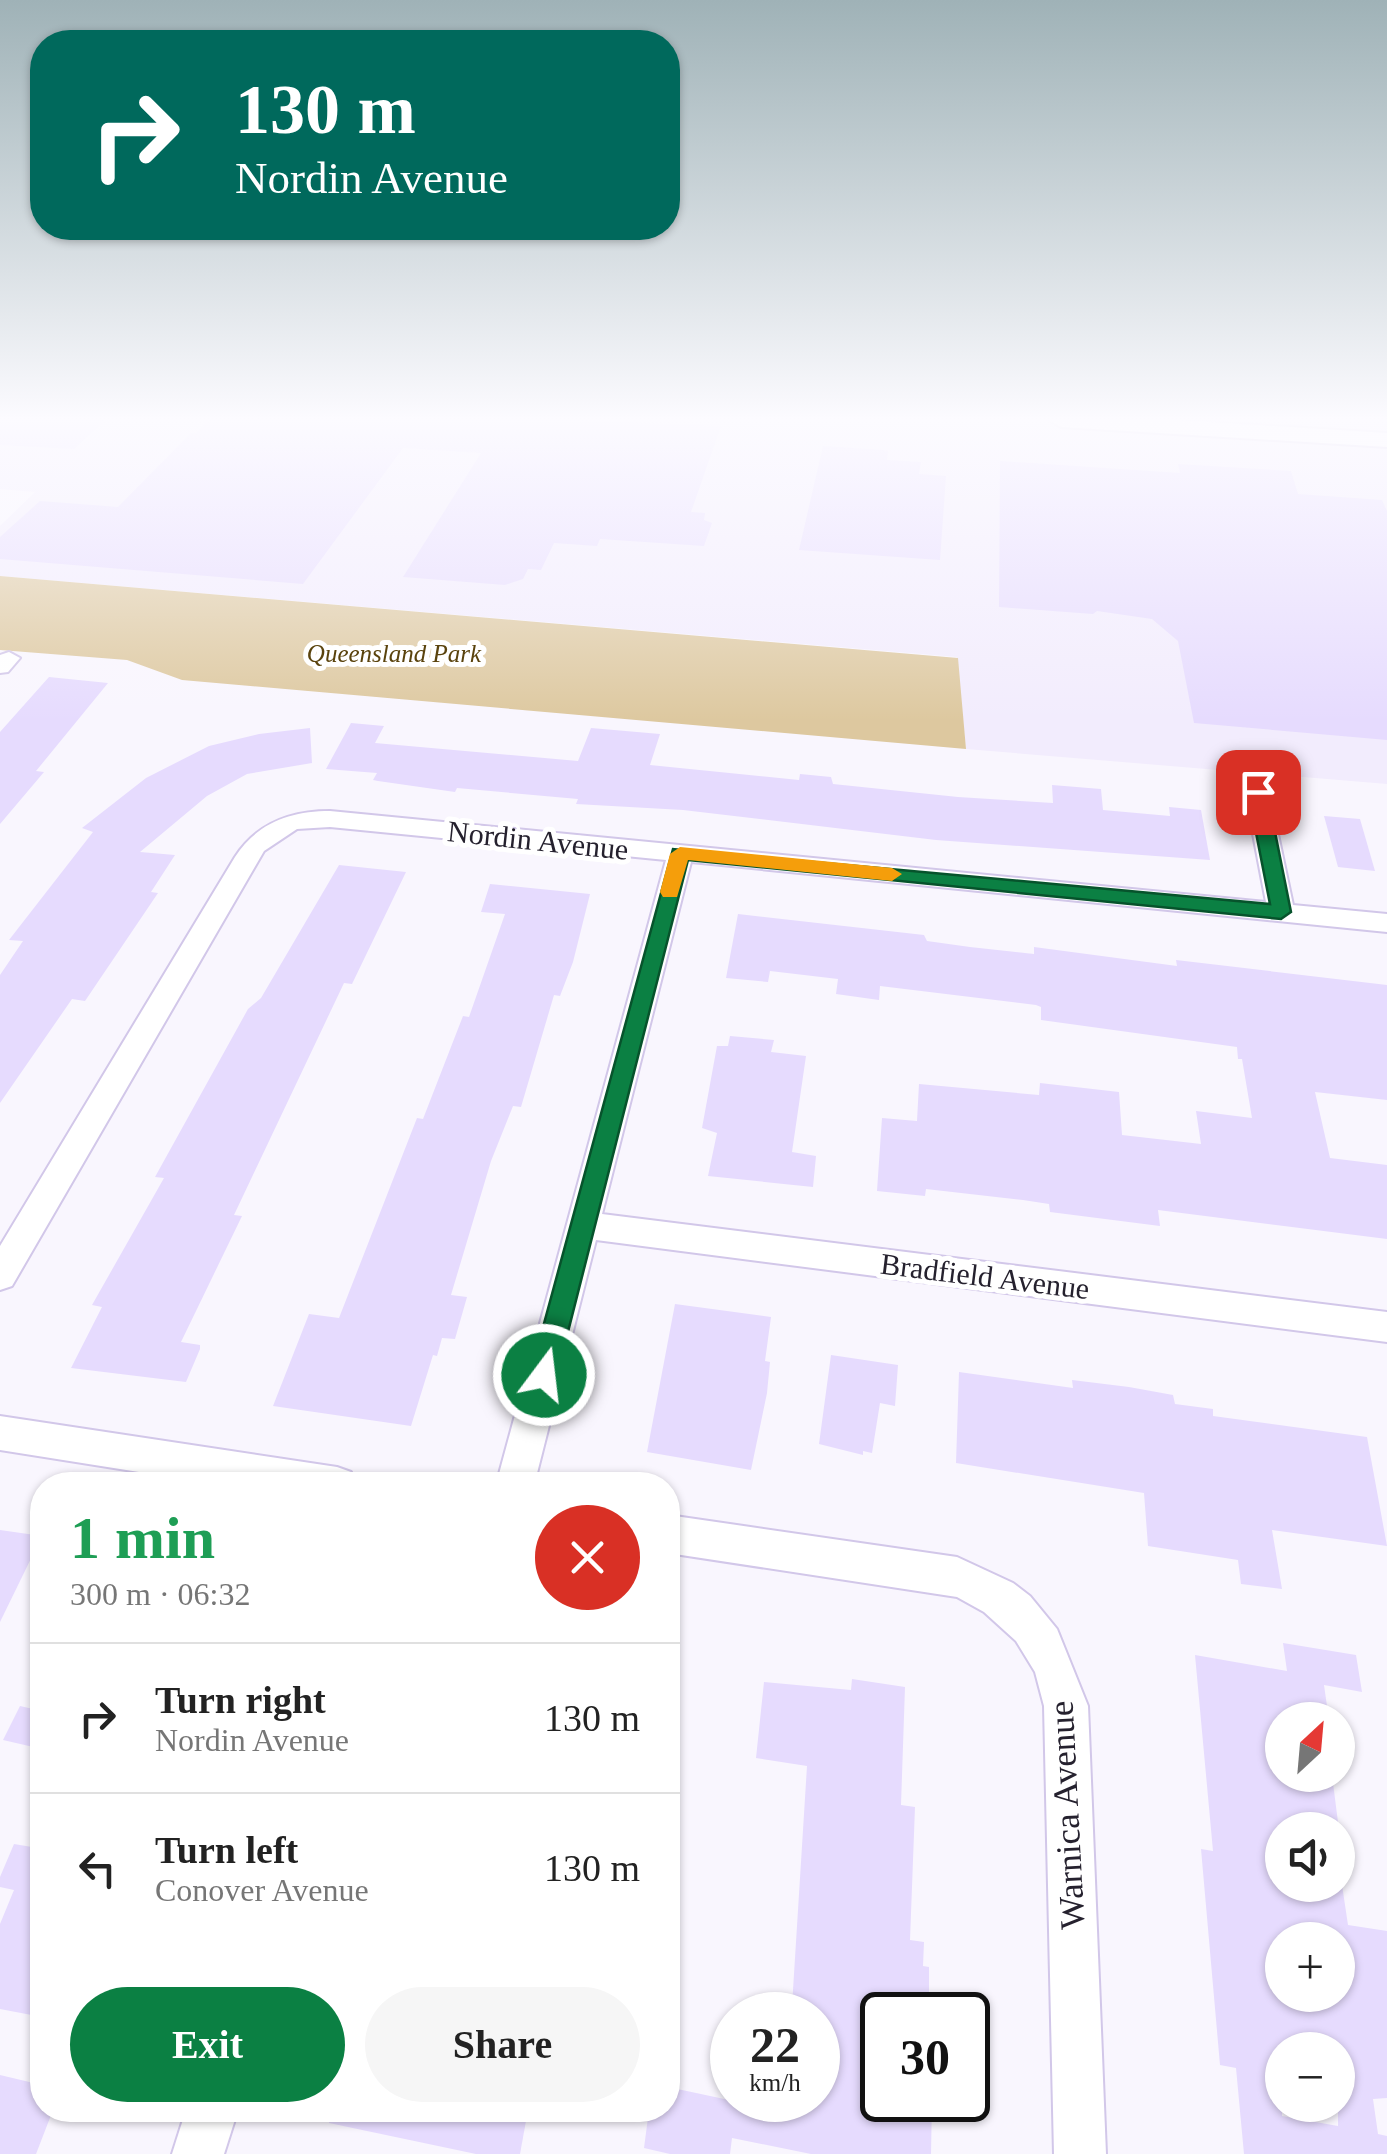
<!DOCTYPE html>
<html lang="en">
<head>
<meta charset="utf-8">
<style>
	body { margin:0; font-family:"Times New Roman",serif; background:#f6f6f6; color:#222; height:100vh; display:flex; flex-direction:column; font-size:38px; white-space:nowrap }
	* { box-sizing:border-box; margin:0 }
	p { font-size:32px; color:#767676 }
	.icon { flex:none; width:55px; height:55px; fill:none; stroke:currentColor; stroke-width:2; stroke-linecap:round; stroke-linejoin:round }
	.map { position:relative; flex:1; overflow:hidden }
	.sheet { position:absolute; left:30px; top:1472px; width:650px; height:650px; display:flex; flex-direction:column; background:#fff; border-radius:40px; box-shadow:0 2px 8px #0004 }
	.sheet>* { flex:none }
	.hud { position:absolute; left:30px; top:30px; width:650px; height:210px; border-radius:40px; box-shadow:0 2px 8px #0004; background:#00695c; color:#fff; overflow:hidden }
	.needle { width:65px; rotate:26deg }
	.buttons { position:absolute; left:1265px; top:1702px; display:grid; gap:20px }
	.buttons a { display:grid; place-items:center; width:90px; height:90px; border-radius:50%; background:#fff; box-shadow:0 2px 8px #0004; font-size:50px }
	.speed { position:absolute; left:710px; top:1992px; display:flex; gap:20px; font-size:50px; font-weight:700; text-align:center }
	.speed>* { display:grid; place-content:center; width:130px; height:130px; border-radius:50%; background:#fff; box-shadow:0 2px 8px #0004; line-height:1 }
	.speed small { font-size:25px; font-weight:400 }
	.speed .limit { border:5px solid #111; border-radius:15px; background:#fff; color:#111 }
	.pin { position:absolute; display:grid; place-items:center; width:85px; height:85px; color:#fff; margin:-42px; border-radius:20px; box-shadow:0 5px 15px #0006 }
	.me { position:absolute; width:110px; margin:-55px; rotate:15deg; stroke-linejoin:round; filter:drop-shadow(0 0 8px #0008) }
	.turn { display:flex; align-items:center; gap:35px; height:210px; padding:0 40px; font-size:45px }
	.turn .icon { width:130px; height:130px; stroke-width:2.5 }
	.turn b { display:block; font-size:70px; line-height:85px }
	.round { display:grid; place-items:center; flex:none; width:105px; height:105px; border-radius:52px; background:#f6f6f6 }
	.headline { display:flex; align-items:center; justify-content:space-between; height:170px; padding:0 40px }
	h1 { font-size:60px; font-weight:800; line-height:75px; color:#1e9e55 }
	.cta { display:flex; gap:20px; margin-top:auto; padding:20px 40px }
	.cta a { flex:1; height:115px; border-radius:60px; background:#0b8043; color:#fff; font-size:40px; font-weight:800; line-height:115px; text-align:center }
	.cta a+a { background:#f6f6f6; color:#222 }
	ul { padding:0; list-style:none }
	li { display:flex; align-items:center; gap:30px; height:150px; padding:0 40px; border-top:2px solid #e0e0e0 }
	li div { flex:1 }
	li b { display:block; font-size:38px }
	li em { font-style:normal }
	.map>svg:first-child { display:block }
</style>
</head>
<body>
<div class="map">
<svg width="1387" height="2154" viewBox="0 0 1387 2154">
	<rect width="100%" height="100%" fill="#f9f6fe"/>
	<path fill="#f2ecfd" d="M 0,420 L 1387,420 L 1387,784 L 966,749 L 957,657 L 0,576 L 0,526 L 35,492 L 0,489 Z"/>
	<path fill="#ddc89f" d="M 0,576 L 958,658 L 966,749 L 182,680 L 127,660 L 0,650 Z"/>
	<g fill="#e6dbfe" fill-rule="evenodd">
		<path d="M 0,420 L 105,420 L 74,449 L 0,445 Z"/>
		<path d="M 209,420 L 573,420 L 721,426 L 691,512 L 705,513 L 704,520 L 712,523 L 704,546 L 600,539 L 597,546 L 554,543 L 541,570 L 528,569 L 523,579 L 505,585 L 403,577 L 481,453 L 403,448 L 303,584 L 0,559 L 0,537 L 40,501 L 118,507 L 191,433 L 196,433 Z"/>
		<path d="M 823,446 L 883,450 L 888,451 L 887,460 L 921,462 L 919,474 L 946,476 L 940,560 L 799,550 Z"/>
		<path d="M 1000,461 L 1180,473 L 1178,464 L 1291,471 L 1298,494 L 1382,500 L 1387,511 L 1387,740 L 1194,723 L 1178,641 L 1152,619 L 1097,611 L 1093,614 L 999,607 Z"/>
		<path d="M 49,677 L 108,683 L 36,771 L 44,772 L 0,824 L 0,732 Z"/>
		<path d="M 351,723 L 384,726 L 375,743 L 578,761 L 591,728 L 660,734 L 650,765 L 799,780 L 800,774 L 831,777 L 833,784 L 958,797 L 1053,803 L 1052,785 L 1101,789 L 1103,810 L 1170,816 L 1169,807 L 1201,810 L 1210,860 L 936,840 L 683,810 L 576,804 L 578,799 L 457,788 L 455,792 L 378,781 L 373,780 L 377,773 L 326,769 Z"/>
		<path d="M 310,728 L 312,763 L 247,774 L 207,796 L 140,852 L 175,855 L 151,892 L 158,893 L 85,1001 L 72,999 L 0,1103 L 0,975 L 23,941 L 9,940 L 93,832 L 82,828 L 146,778 L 209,746 L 259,734 Z"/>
		<path d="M 1324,816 L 1360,819 L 1375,871 L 1338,867 Z"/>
		<path d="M 339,865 L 406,872 L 352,984 L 344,983 L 234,1215 L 242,1216 L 181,1342 L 200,1345 L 200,1349 L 186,1382 L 71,1368 L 102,1307 L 92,1305 L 164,1178 L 155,1177 L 248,1009 L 261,998 Z"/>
		<path d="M 490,884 L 590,894 L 573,962 L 560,996 L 554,995 L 521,1107 L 513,1106 L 491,1161 L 451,1295 L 467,1297 L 455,1339 L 442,1338 L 437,1356 L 433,1355 L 411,1426 L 273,1406 L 309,1314 L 339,1318 L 417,1118 L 423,1119 L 463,1016 L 469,1017 L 505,914 L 481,912 Z"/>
		<path d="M 738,914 L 924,935 L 927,941 L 970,947 L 1034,954 L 1034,947 L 1177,966 L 1176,960 L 1387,985 L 1387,1100 L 1315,1092 L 1330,1158 L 1387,1165 L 1387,1239 L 1158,1210 L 1160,1226 L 1050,1212 L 1049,1204 L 1023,1200 L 926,1189 L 925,1196 L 877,1191 L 882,1118 L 917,1121 L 919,1084 L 1039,1095 L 1040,1083 L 1119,1092 L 1122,1135 L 1201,1144 L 1196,1111 L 1252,1118 L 1242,1059 L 1238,1059 L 1237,1047 L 1041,1020 L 1041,1007 L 1036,1005 L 880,986 L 879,1000 L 836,994 L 838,979 L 770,971 L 768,982 L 726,978 Z"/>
		<path d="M 730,1036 L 774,1040 L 771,1052 L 806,1056 L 792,1152 L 816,1156 L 813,1187 L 708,1176 L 717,1133 L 702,1128 L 717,1046 L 728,1046 Z"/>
		<path d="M 675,1304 L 771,1317 L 765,1361 L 770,1362 L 767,1393 L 751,1470 L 647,1452 Z"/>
		<path d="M 831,1355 L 898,1365 L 895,1406 L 880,1403 L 872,1453 L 863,1451 L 863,1455 L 819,1444 Z"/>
		<path d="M 959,1372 L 1073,1388 L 1072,1380 L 1129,1387 L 1173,1395 L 1175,1404 L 1213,1409 L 1213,1416 L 1367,1437 L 1387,1546 L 1272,1530 L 1282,1589 L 1241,1584 L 1238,1560 L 1148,1546 L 1144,1493 L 956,1463 Z"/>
		<path d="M 0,1530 L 42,1536 L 0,1622 Z"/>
		<path d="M 1283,1643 L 1356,1655 L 1362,1692 L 1324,1685 L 1329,1720 L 1282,1720 L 1282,1775 L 1332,1775 L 1339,1830 L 1282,1830 L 1282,1885 L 1342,1885 L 1348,1925 L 1387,1931 L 1387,2098 L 1373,2099 L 1378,2134 L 1387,2136 L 1387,2154 L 1244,2154 L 1236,2068 L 1220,2065 L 1201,1849 L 1213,1851 L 1195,1655 L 1287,1671 ZM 1282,1940 L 1338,1940 L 1338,1995 L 1282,1995 ZM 1282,2050 L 1338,2050 L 1338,2126 L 1282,2116 Z"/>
		<path d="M 852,1679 L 905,1687 L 901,1805 L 915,1807 L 910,1940 L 924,1942 L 923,1966 L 929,1967 L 929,2000 L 918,1998 L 915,2015 L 882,2015 L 882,2100 L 932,2100 L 931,2154 L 811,2154 L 732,2138 L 730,2154 L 670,2154 L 644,2148 L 649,2110 L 668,2110 L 668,2087 L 780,2111 L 781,2100 L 818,2100 L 818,2011 L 792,2006 L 807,1766 L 756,1758 L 764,1682 L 851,1690 Z"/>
		<path d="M 20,1706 L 42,1711 L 42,1749 L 3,1740 Z"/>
		<path d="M 42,1824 L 42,2017 L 0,2009 L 0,1924 L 14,1890 L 0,1887 L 0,1877 L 14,1844 L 32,1847 Z"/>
		<path d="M 0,2075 L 42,2085 L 42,2110 L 53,2110 L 36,2154 L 0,2154 Z"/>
		<path d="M 331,2110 L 528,2110 L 520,2154 L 476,2154 L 329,2123 Z"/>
	</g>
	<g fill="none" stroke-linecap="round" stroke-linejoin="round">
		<g stroke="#d2c7e9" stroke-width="4">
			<g id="street">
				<path d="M 9,652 L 20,658 L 8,672 L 0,673 L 0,655 Z"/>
				<path d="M 1257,785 L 1269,792 L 1293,905 L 1387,914 L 1387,932 L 691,862 L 602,1214 L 1387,1312 L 1387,1342 L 596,1240 L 534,1485 L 496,1485 L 666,860 L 330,827 L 297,829 L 264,851 L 12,1286 L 0,1290 L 0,1246 L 235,857 C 257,823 290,811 330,811 L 1266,902 L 1245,792 Z"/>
				<path d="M 0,1416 L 337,1467 L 351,1472 L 356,1485 L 221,1485 L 0,1450 Z"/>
				<path d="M 668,1515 L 957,1557 L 1013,1583 L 1030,1596 L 1057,1629 L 1088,1706 L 1106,2154 L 1054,2154 L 1044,1706 L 1035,1672 L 1016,1641 L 984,1612 L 957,1597 L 668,1553 Z"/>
				<path d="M 186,2110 L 238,2110 L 224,2154 L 172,2154 Z"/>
			</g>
		</g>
		<g stroke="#d2c7e9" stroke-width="4">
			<path id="secondary" d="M 1049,420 L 1176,420 L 1387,433 L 1387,447 L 1061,427 Z"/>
		</g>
		<use href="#street" fill="#fff" fill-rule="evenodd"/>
		<use href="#secondary" fill="#fff" fill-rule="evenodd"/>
	</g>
	<linearGradient id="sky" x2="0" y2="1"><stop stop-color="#9fb2b7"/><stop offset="0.58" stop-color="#fcfbff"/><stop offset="1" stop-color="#fcfbff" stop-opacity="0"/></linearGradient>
	<rect width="1387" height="722" fill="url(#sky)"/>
	<path fill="#0b8043" stroke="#07532c" stroke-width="2.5" d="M 1258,787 L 1267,792 L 1291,912 L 1281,919 L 688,860 L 557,1375 L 553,1383 L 544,1387 L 534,1383 L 530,1375 L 673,849 L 1270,904 L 1248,792 Z"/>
	<path fill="#f59e0b" d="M 680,847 L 892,868 L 902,874 L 892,881 L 688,860 L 677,897 L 663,897 L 660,892 L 670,854 Z"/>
	<g text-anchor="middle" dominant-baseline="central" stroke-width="10" stroke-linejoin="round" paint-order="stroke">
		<g font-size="25" font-style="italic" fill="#5a430d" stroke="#fff">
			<text x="394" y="653">Queensland Park</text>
		</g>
		<g font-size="30" fill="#25212e" stroke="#fff">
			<text transform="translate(538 840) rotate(6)">Nordin Avenue</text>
			<text transform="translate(985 1276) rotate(7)">Bradfield Avenue</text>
		</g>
		<g font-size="35" fill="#25212e" stroke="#fff">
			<text transform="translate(1067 1815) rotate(-93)">Warnica Avenue</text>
		</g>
	</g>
</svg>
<div class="buttons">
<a><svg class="needle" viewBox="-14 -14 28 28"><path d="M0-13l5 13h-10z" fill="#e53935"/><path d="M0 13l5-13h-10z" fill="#767676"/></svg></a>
<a><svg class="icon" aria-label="sound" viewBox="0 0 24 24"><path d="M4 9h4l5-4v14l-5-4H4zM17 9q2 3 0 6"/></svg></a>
<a>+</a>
<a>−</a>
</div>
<div class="speed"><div>22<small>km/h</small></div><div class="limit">30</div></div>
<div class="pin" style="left:1258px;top:792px;background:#d93025"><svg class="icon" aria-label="arrive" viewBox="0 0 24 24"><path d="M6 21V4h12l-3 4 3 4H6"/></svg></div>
<svg class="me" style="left:544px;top:1375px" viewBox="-20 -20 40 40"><circle r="17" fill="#0b8043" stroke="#fff" stroke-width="3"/><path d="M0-11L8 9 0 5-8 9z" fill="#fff"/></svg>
<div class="hud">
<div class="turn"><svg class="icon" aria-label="right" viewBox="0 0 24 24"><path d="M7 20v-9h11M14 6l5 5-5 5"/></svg><div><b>130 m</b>Nordin Avenue</div></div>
</div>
<section class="sheet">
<div class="headline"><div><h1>1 min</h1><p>300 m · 06:32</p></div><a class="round" style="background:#d93025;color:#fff"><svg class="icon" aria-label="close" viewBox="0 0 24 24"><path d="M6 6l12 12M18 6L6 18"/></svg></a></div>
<ul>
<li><svg class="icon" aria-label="right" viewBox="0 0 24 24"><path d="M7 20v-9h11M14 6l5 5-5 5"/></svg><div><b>Turn right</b><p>Nordin Avenue</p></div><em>130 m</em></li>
<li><svg class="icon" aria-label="left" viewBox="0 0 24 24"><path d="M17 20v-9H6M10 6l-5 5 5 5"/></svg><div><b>Turn left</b><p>Conover Avenue</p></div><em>130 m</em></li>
</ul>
<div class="cta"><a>Exit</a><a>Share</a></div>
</section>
</div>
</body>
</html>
